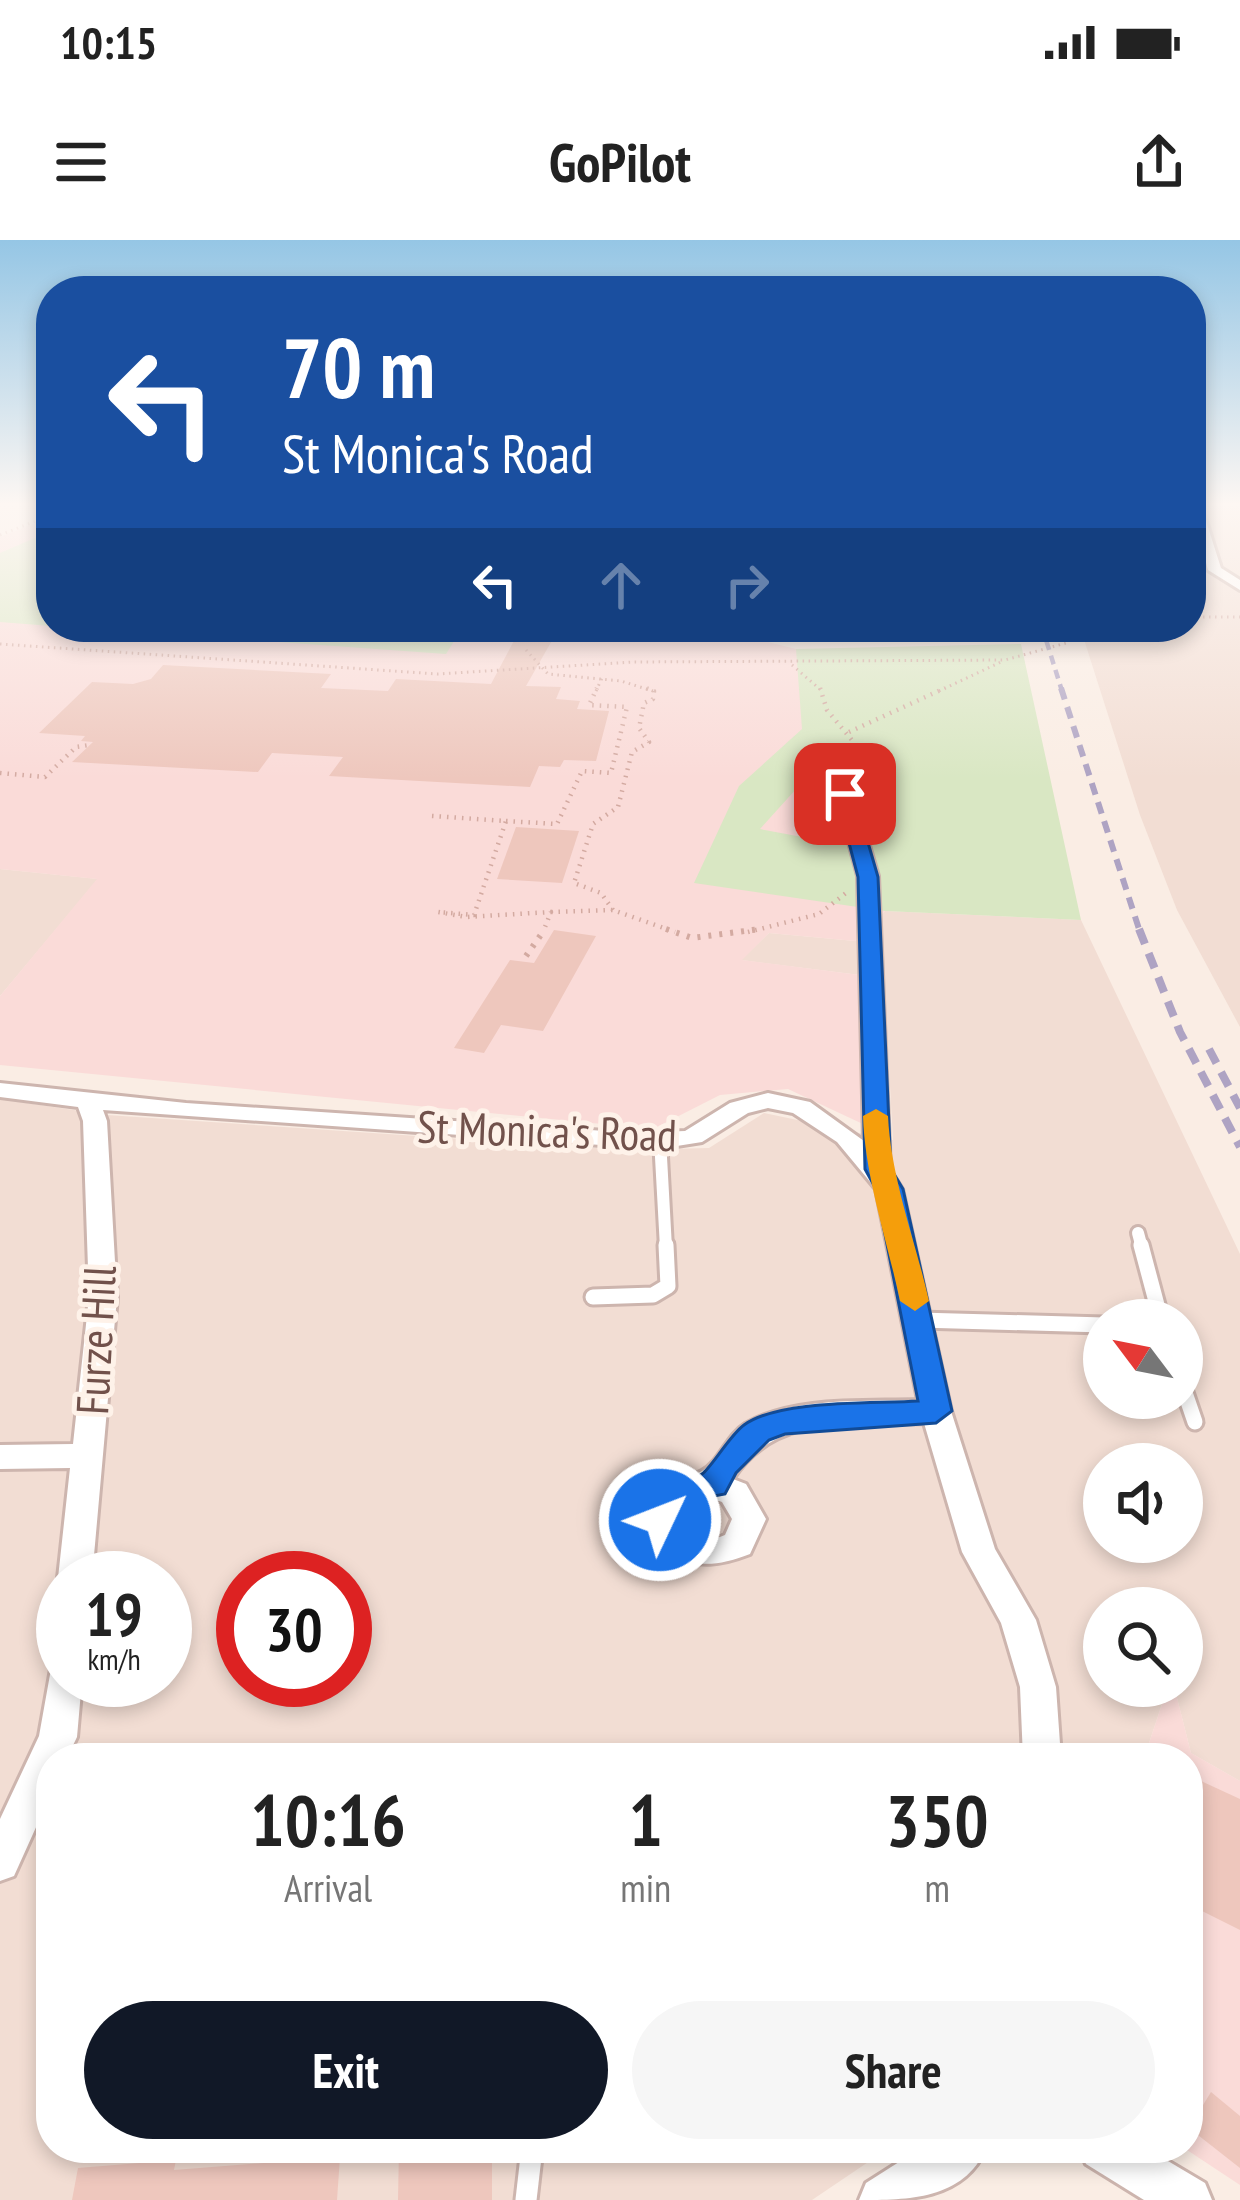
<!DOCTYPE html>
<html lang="en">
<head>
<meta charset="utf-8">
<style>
	body { margin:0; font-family:"PT Sans Narrow",sans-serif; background:#f6f6f6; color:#222; height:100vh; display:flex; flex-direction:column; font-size:45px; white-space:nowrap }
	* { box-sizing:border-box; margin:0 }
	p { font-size:39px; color:#767676 }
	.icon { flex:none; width:66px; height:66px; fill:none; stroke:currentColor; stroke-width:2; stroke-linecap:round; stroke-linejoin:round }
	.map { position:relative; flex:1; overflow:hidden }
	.side { position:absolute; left:36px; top:1503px; width:1167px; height:420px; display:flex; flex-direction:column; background:#fff; border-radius:48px; box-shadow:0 6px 18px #0003 }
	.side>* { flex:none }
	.guide { position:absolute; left:36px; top:36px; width:1170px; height:366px; border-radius:48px; box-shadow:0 6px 18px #0003; background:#1a4fa0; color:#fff; overflow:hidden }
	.needle { width:78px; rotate:302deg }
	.controls { position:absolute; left:1083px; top:1059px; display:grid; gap:24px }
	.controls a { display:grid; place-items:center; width:120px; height:120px; border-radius:50%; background:#fff; box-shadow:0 6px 18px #0003; font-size:60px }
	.speed { position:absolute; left:36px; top:1311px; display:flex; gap:24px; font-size:60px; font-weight:700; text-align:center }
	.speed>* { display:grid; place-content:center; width:156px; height:156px; border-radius:50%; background:#fff; box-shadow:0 6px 18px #0003; line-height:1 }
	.speed small { font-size:30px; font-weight:400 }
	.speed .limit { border:18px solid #d22; background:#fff; color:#111 }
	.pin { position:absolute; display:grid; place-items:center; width:102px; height:102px; color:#fff; margin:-51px; border-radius:24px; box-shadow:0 6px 18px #0006 }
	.me { position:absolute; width:132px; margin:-66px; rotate:47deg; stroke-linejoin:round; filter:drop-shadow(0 0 9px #0008) }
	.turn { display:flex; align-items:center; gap:42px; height:252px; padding:0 48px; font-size:54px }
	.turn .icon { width:156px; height:156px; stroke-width:2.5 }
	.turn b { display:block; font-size:84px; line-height:102px }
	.lanes { display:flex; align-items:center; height:114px; padding:0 48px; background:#0003; justify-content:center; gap:60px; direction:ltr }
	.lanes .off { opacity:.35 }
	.eta { display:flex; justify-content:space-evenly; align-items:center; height:204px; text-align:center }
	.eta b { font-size:72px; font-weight:800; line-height:84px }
	.button { display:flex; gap:24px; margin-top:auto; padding:24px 48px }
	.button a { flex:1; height:138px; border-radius:72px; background:#111827; color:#fff; font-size:48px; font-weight:800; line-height:138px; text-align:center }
	.button a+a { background:#f6f6f6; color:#222 }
	.status { display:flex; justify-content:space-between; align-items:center; height:84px; padding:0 60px; background:#fff; direction:ltr }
	.status svg { height:33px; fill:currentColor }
	header { display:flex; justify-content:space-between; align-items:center; height:156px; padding:0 48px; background:#fff; font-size:54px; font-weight:800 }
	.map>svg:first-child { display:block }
</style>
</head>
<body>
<div class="status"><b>10:15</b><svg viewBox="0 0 49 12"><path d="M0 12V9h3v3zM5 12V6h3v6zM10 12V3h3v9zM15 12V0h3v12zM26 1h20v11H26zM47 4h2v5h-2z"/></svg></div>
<header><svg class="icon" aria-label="menu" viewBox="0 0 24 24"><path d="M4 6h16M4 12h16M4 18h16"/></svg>GoPilot<svg class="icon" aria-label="share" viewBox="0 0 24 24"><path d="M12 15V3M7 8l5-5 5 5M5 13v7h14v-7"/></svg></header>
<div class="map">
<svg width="1240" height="1960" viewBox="0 0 1240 1960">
	<rect width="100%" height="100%" fill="#faede4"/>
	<g fill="#f2ddd3" fill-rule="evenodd">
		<path d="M 1191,265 L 1240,265 L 1240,787 L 1177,670 L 1140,575 L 1080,387 L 1191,387 Z"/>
		<path d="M 0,629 L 98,639 L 0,756 Z"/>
		<path d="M 885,671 L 1081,680 L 1240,1014 L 1240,1541 L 1191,1513 L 1174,1446 L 1182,1446 L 1182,1368 L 1104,1368 L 1104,1446 L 1168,1446 L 1144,1518 L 51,1518 L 51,1908 L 889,1908 L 812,1960 L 0,1960 L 0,859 L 107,875 L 625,910 L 709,908 L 764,873 L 893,900 L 884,738 L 741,720 L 769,693 L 855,701 ZM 1104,1080 L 1182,1080 L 1182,1158 L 1104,1158 ZM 1104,1224 L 1182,1224 L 1182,1302 L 1104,1302 ZM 63,1338 L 165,1338 L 165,1440 L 63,1440 ZM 243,1338 L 345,1338 L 345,1440 L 243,1440 Z"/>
	</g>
	<g fill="#fadbd8">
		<path d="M 51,277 L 51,387 L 709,387 L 796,409 L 860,549 L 885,671 L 855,701 L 769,693 L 742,720 L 860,735 L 865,885 L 788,849 L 720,855 L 653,889 L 0,825 L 0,756 L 97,639 L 0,629 L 0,297 Z"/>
		<path d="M 1168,1446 L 1174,1446 L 1191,1513 L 1240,1541 L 1240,1945 L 1184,1908 L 1188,1908 L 1188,1518 L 1144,1518 Z"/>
	</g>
	<g fill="#d9e7c3" fill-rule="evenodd">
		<path d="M 51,291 L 51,386 L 0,382 L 0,313 Z"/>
		<path d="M 70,387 L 463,387 L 446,414 Z"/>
		<path d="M 1021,404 L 1081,680 L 885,671 L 694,643 L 739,546 L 802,489 L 796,409 ZM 797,548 L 839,548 L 856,554 L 872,610 L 760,589 Z"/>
	</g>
	<g fill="#eec7bd">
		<path d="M 517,395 L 554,397 L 526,446 L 561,447 L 556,459 L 580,461 L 577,469 L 609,471 L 596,521 L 564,520 L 560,527 L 539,526 L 530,547 L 329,536 L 343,517 L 272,513 L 258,532 L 72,522 L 93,502 L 81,501 L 85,496 L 39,493 L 92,442 L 133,444 L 151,439 L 163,425 L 331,434 L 321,448 L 388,451 L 396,439 L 491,444 Z"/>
		<path d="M 516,587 L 579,591 L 562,643 L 497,639 Z"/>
		<path d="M 554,690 L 596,696 L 543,791 L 501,785 L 484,813 L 454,808 L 510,720 L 534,723 Z"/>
		<path d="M 1188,1535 L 1240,1559 L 1240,1690 L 1188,1664 Z"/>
		<path d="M 1211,1852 L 1240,1876 L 1240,1928 L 1189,1888 Z"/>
		<path d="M 399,1908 L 492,1908 L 492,1960 L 398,1960 Z"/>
		<path d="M 340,1917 L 337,1960 L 72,1960 L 78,1928 L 176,1920 L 174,1930 Z"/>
	</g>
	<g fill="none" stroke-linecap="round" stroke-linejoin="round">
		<g stroke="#cdb5ae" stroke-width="18">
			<g id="lane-far2">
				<path d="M 660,899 L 666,1008"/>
				<path d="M 1138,993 L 1142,1008"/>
			</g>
		</g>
		<g stroke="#cdb5ae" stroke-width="21">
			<g id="lane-far1">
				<path d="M 1141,1005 L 1161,1080"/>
				<path d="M 593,1057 L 653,1055 L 668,1046 L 666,1005"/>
				<path d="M 919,1080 L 1104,1085"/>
				<path d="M 1182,1144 L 1195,1182"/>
			</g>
		</g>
		<g stroke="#cdb5ae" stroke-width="27">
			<path id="lane" d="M 526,1960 L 532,1908"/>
		</g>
		<g stroke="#cdb5ae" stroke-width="6">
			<g id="street">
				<path d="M 1191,265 L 1201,265 L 1221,328 L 1240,340 L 1240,350 L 1208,330 Z"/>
				<path d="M 845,549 L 854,554 L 878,636 L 890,930 L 902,949 L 951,1171 L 995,1309 L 1036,1380 L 1056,1447 L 1061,1518 L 1023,1518 L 1020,1447 L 1001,1383 L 962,1312 L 924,1183 C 853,1186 776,1171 733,1239 L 746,1244 L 766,1279 L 750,1314 C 719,1326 701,1327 668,1317 L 643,1280 C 654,1236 672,1247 702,1231 C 719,1222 727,1195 745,1184 C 795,1156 864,1162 918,1160 L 876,949 L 837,902 L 793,873 L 768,868 L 748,873 L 702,902 L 658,909 L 103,870 L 107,881 L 117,1057 L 92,1338 L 63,1338 L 63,1348 L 58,1338 L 70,1228 L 0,1229 L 0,1205 L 73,1204 L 89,1057 L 83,881 L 78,867 L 0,857 L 0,843 L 186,863 L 635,893 L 685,891 L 730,863 L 768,853 L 810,862 L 864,901 L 858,636 L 836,554 ZM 705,1256 L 722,1262 L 732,1279 L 725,1295 L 712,1300 L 691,1296 L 677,1278 L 687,1262 Z"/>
				<path d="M 63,1425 L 63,1440 L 82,1440 L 77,1497 L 67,1518 L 51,1518 L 51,1554 L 14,1636 L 0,1641 L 0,1579 L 39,1496 L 51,1429 Z"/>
				<path d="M 921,1908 L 986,1908 C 964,1960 907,1960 859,1960 L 866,1943 Z"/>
				<path d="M 1079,1908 L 1146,1908 L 1205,1943 L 1212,1960 L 1144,1960 L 1086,1924 Z"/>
			</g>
		</g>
		<g stroke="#d3aaa1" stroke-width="3" stroke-dasharray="1.5 4.5" stroke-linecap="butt">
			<path d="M 0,295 L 51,275"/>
			<path d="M 1191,377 L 1240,377"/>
			<path d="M 0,404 L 437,434 L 634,422 L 1005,420 L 1066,403 L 1081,387"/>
			<path d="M 526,410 L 548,434 L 621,441 L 653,451"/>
			<path d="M 792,425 L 822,451"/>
			<path d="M 596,451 L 602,438"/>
			<path d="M 939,451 L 1003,421"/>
		</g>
		<g stroke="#d3aaa1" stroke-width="4.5" stroke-dasharray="1.5 6" stroke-linecap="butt">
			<path d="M 820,448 L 827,470 L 856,505 L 849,536"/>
			<path d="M 849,492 L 945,448"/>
			<path d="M 0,533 L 45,537 L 76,507 L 89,505"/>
			<path d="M 432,576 L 506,581 L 474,675 L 438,672 L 466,677 L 551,672 L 543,692"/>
			<path d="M 506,581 L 557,584 L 582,531 L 611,533 L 627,467 L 589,465 L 597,448"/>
			<path d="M 613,670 L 601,653 L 574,643 L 593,584 L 618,567 L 632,512 L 649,502 L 639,488 L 644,463 L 653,459 L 654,451 L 646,448"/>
			<path d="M 551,672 L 613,670 L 675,692"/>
			<path d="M 748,692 L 819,674 L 846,653"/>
		</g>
		<g stroke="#d3aaa1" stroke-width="6" stroke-dasharray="3 8" stroke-linecap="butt">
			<path d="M 666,689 L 692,698 L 760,689"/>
			<path d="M 526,716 L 545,689"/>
		</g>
		<use href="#lane-far2" stroke="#fff" stroke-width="12"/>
		<use href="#lane-far1" stroke="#fff" stroke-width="15"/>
		<use href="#lane" stroke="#fff" stroke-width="21"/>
		<use href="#street" fill="#fff" fill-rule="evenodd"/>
		<path stroke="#aea3c3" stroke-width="4.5" stroke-dasharray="9 6" stroke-linecap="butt" d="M 1042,387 L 1062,451"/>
		<path stroke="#aea3c3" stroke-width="6" stroke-dasharray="12 8" stroke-linecap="butt" d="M 1061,448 L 1140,692"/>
		<g stroke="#aea3c3" stroke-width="8" stroke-dasharray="16 10" stroke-linecap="butt">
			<path d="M 1139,689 L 1180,792 L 1240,907"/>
			<path d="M 1209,809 L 1240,868"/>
		</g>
	</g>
	<linearGradient id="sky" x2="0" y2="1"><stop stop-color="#95c6e5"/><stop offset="0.49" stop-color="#fdf7f3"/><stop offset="1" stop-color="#fdf7f3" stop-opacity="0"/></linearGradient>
	<rect width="1240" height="539" fill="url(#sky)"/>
	<path fill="#1a73e8" stroke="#114b97" stroke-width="3" d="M 845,549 L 854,554 L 878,637 L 891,929 L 903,949 L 952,1171 L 936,1183 L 785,1194 L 769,1200 L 736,1233 L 725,1254 L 687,1261 L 672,1290 L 648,1290 L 644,1280 C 658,1222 674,1252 702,1234 C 711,1228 730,1195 744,1185 C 780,1159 873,1164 918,1161 L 876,949 L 865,929 L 858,637 L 836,554 Z"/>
	<path fill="#f59e0b" d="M 876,869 L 888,876 C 891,939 915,999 929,1061 L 915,1071 L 900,1061 C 887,999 865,938 863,876 Z"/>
	<g text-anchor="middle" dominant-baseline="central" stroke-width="10" stroke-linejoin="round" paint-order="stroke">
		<g font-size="45" fill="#71514b" stroke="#fef2e9">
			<text transform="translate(547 890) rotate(2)">St Monica's Road</text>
			<text transform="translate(95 1100) rotate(-87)">Furze Hill</text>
		</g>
	</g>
</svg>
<div class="controls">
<a><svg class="needle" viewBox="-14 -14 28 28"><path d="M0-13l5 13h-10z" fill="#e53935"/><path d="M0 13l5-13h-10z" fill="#767676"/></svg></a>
<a><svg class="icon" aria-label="sound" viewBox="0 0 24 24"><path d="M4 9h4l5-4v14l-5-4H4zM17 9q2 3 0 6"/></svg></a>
<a><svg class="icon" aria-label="search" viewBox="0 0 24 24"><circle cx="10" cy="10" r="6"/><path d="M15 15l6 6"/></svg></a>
</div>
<div class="speed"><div>19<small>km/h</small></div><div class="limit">30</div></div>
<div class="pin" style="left:845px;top:554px;background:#d93025"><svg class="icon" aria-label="arrive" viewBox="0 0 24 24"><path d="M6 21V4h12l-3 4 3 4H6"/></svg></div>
<svg class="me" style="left:660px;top:1280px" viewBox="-20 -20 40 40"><circle r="17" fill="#1a73e8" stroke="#fff" stroke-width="3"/><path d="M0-11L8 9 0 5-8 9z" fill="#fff"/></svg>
<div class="guide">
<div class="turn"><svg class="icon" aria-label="left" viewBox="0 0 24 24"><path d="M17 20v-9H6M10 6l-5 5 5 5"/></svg><div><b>70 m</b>St Monica's Road</div></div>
<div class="lanes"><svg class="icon" aria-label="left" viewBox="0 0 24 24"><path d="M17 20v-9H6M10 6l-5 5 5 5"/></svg><svg class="icon off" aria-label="ahead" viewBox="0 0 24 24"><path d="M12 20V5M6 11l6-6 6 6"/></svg><svg class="icon off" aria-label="right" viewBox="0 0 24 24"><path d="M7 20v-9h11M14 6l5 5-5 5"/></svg></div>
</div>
<section class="side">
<div class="eta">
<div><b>10:16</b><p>Arrival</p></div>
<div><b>1</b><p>min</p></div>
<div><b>350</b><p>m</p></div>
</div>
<div class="button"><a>Exit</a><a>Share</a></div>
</section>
</div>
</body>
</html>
